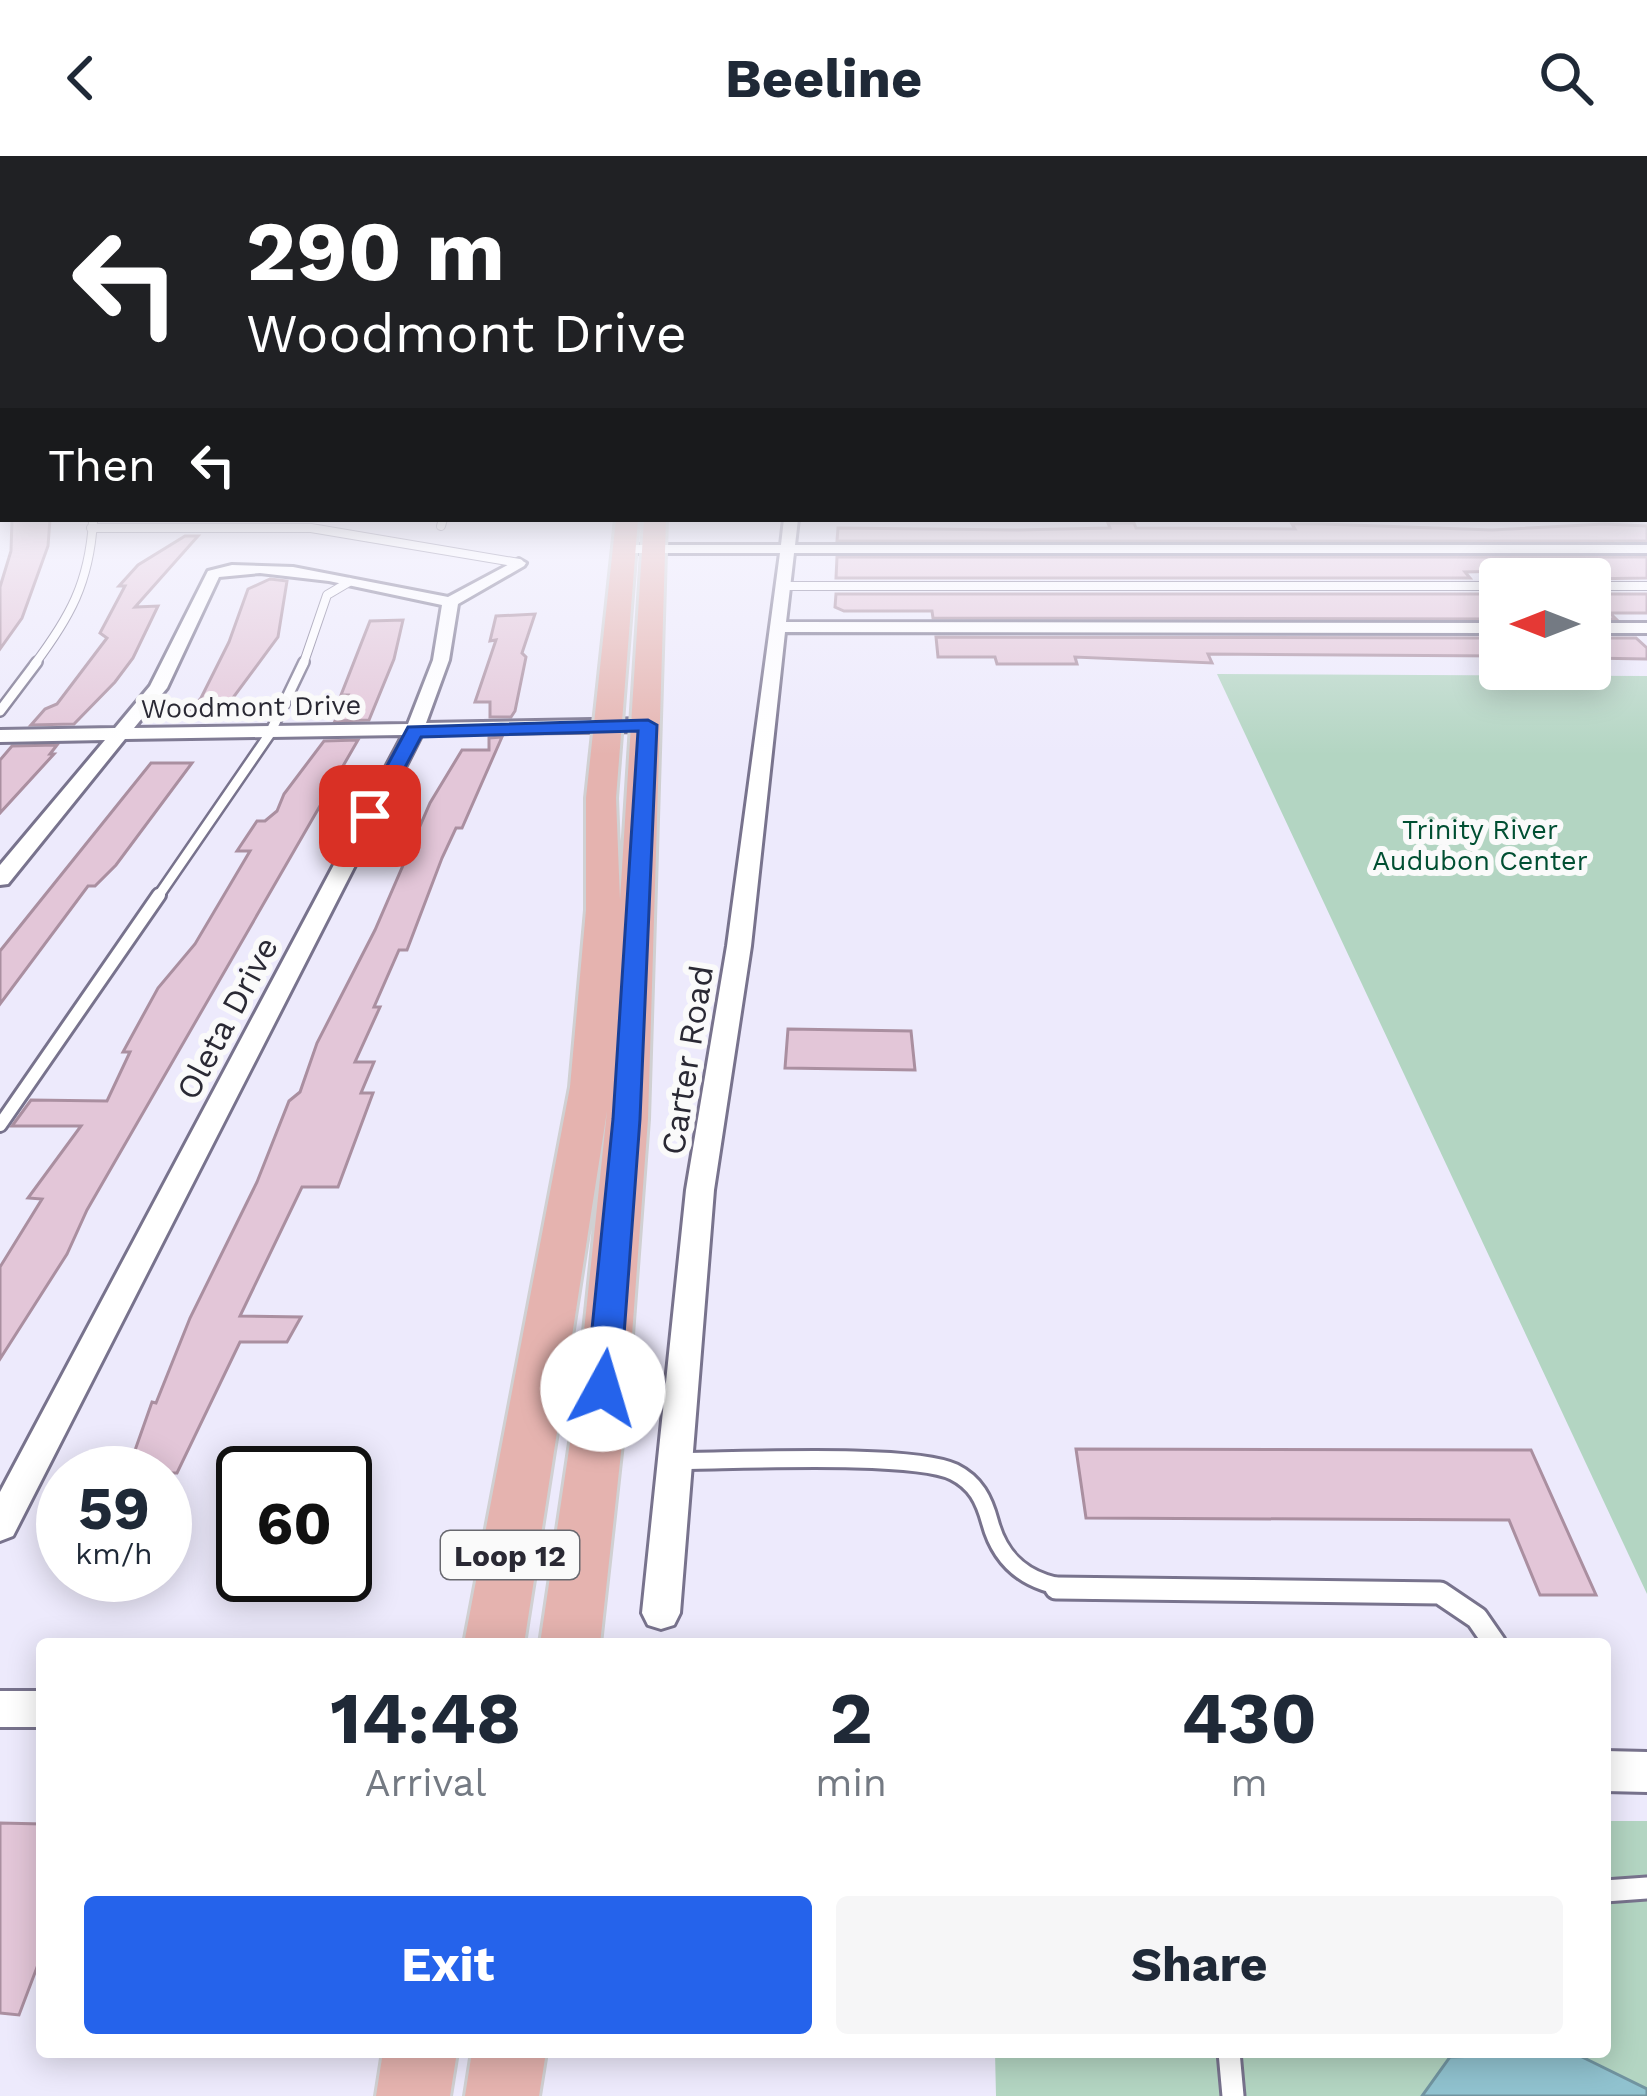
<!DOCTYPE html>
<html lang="en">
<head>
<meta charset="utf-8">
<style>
	body { margin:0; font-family:"Work Sans",sans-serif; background:#f6f6f7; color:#1f2937; height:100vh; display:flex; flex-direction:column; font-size:45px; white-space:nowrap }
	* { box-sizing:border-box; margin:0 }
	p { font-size:39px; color:#747a83 }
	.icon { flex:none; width:66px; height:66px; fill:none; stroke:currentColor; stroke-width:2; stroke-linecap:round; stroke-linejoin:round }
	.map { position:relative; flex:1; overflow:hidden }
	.side { position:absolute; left:36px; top:1482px; width:1575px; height:420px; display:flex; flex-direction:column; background:#fff; border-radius:12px; box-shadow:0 6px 30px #0003 }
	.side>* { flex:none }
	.banner { position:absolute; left:0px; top:0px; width:1647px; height:366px; box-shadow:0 6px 30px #0003; background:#202124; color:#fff; overflow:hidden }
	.needle { width:78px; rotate:270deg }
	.tools { position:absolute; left:1479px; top:402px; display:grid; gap:24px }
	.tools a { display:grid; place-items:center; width:132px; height:132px; border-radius:12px; background:#fff; box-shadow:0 6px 30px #0003; font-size:60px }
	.speed { position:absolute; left:36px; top:1290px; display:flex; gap:24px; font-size:60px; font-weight:700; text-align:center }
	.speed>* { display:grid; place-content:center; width:156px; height:156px; border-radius:50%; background:#fff; box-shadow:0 6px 30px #0003; line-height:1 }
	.speed small { font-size:30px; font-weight:400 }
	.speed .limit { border:6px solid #111; border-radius:18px; background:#fff; color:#111 }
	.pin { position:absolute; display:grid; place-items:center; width:102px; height:102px; color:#fff; margin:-51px; border-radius:24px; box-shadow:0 6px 18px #0006 }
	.me { position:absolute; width:132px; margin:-66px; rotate:6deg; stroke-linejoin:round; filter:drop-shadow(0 0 9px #0008) }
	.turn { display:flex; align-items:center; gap:42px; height:252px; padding:0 48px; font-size:54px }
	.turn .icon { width:156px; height:156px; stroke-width:2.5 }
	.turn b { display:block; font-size:84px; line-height:102px }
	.then { display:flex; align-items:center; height:114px; padding:0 48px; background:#0003; gap:24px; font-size:45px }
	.eta { display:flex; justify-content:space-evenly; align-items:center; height:204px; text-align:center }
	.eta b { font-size:72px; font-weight:700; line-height:84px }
	.primary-button { display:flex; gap:24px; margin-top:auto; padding:24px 48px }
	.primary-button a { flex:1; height:138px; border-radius:12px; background:#2563eb; color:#fff; font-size:48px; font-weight:700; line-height:138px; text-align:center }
	.primary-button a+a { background:#f6f6f7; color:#1f2937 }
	header { display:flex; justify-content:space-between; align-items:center; height:156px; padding:0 48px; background:#fff; font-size:54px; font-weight:700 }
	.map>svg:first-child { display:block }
</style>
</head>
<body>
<header><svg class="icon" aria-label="back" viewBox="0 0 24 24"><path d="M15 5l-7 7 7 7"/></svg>Beeline<svg class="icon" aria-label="search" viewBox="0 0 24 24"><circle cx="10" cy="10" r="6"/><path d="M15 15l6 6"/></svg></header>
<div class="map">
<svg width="1647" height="1940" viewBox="0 0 1647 1940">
	<rect width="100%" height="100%" fill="#edeafc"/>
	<g fill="#b3d5c2">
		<path d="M 1217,518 L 1647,520 L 1647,1438 Z"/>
		<path d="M 1605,1665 L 1647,1665 L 1647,1940 L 996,1940 L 995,1896 L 1605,1896 Z"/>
	</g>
	<path fill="#90c2cf" stroke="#7194a0" stroke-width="3" d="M 1574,1897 L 1647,1933 L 1647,1940 L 1422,1940 L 1450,1901 Z"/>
	<g fill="#e3c6d8" stroke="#aa8fa0" stroke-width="3">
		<path d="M 12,363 L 50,363 L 48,390 L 22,462 L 0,493 L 0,431 L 11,395 Z"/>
		<path d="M 1108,367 L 1134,367 L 1136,372 L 1295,373 L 1292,368 L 1322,368 L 1492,374 L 1604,368 L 1647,370 L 1647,385 L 837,385 L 838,372 L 1017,374 L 1110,372 Z"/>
		<path d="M 185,380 L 198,380 L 135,451 L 158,450 L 133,502 L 115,526 L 74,568 L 31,569 L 45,553 L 57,548 L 107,482 L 100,477 L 125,430 L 119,430 L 138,409 Z"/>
		<path d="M 837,401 L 1647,401 L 1647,422 L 1581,423 L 1573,416 L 1507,415 L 1465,416 L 1470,422 L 836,422 Z"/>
		<path d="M 270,423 L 287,425 L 278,481 L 218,562 L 185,561 L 201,542 L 229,486 L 248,433 Z"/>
		<path d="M 836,438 L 1485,438 L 1500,455 L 1500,463 L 933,462 L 932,455 L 844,455 L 835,451 Z"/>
		<path d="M 1590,438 L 1647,438 L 1647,457 L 1610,457 L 1616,463 L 1590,463 Z"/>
		<path d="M 535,458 L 522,497 L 526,501 L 515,555 L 511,561 L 490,561 L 490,546 L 475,546 L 496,484 L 490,485 L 496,460 Z"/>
		<path d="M 403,464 L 394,503 L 369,564 L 335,565 L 348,539 L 341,539 L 370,465 Z"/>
		<path d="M 936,481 L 1500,482 L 1500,500 L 1208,498 L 1212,507 L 1075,501 L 1077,508 L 997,508 L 995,501 L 938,501 Z"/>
		<path d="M 1590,482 L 1636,482 L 1647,492 L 1647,503 L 1590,502 Z"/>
		<path d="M 502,581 L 462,672 L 456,672 L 442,702 L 407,794 L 399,794 L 374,851 L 380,851 L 355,906 L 374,906 L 361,937 L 373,937 L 338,1031 L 302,1031 L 240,1160 L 301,1161 L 287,1186 L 240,1186 L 177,1317 L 127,1317 L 152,1246 L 156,1247 L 190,1162 L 257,1026 L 289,945 L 300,936 L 317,887 L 375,774 L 430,647 L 462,594 L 489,594 L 489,582 Z"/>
		<path d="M 358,584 L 87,1054 L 67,1098 L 0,1203 L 0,1111 L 42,1043 L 28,1042 L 81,970 L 12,970 L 31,944 L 107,945 L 130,896 L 123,896 L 158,832 L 195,788 L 250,695 L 237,695 L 257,665 L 265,665 L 277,655 L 284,638 L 324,585 Z"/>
		<path d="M 57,589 L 50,598 L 54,598 L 0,657 L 0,604 L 12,590 Z"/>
		<path d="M 151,607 L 192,607 L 116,709 L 95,730 L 88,730 L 0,848 L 0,795 Z"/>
		<path d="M 788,873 L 911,875 L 915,914 L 785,912 Z"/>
		<path d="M 1076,1293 L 1531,1294 L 1596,1439 L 1540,1439 L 1509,1364 L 1086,1362 Z"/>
		<path d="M 0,1667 L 42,1668 L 42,1798 L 19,1859 L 0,1857 Z"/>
	</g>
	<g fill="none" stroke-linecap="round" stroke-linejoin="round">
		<g stroke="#78738d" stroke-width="10">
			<g id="lane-far4">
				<path d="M 441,370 L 443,363"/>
				<path d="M 91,372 L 311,372 L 519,407"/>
				<path d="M 781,430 L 1500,430"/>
				<path d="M 1590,430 L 1647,430"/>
				<path d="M 34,509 C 70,461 89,427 93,366"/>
				<path d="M 303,509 L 327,439 L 349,426"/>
			</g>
		</g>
		<g stroke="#78738d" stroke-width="14">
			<g id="lane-far3">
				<path d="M 0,555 L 37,506"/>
				<path d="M 157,742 L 269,579 L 304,506"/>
			</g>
		</g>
		<g stroke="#78738d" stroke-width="18">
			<path id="lane-far2" d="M 0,969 L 159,739"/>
		</g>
		<g stroke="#78738d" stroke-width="22">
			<path id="lane-far1" d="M 677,1305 C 733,1305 913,1296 954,1316 C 976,1327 984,1344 990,1366 C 1011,1444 1087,1434 1152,1435"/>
		</g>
		<g stroke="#78738d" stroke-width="27">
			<g id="lane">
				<path d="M 1056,1432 L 1440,1437 L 1477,1462 L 1495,1488"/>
				<path d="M 1605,1735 L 1647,1732"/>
				<path d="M 1229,1896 L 1233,1940"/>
			</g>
		</g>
		<g stroke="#78738d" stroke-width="6">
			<g id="street">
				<rect x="1644" y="328" width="3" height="6"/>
				<path d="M 3,349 L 3,358 L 0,359 L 0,350 Z"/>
				<path d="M 784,363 L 798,363 L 795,389 L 1647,389 L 1647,397 L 794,397 L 786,466 L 1500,467 L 1500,477 L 785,476 L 751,790 L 714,1034 L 680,1457 L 674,1469 L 661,1473 L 648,1469 L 642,1457 L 686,1034 L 727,790 L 780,397 L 623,397 L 616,393 L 623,389 L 781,389 Z"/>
				<path d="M 519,403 L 526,407 L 524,410 L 458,448 L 449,504 L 426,567 L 648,563 L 657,569 L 648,575 L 422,578 L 13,1380 L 0,1385 L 0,1336 L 403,579 L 125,583 L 8,728 L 0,729 L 0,709 L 105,584 L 0,586 L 0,574 L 115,572 L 150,530 L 208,415 L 232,409 L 293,411 L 448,441 ZM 260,417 L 329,425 L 442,449 L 433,504 L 408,568 L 134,572 L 167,532 L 219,421 Z"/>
				<rect x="1590" y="467" width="57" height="10"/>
				<rect x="0" y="1535" width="42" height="36"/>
				<path d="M 1605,1595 L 1647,1596 L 1647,1636 L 1605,1635 Z"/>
			</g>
		</g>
		<g stroke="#d0d0d2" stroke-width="6">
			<g id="primary">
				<path d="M 616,363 L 638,363 L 616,642 L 620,744 L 644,363 L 666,363 L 648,963 L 628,1233 L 600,1488 L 540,1488 L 578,1233 L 607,955 L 524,1488 L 464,1488 L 570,931 L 586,754 L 586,642 Z"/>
				<path d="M 383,1896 L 457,1896 L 450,1940 L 376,1940 Z"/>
				<path d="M 472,1896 L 546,1896 L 539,1940 L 465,1940 Z"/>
			</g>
		</g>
		<use href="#lane-far4" stroke="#fff" stroke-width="8"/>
		<use href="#lane-far3" stroke="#fff" stroke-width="9"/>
		<use href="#lane-far2" stroke="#fff" stroke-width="12"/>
		<use href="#lane-far1" stroke="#fff" stroke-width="16"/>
		<use href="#lane" stroke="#fff" stroke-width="21"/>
		<use href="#street" fill="#fff" fill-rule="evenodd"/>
		<use href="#primary" fill="#e5b3af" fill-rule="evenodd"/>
	</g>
	<linearGradient id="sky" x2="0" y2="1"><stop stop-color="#85bade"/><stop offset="0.55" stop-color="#f7f6fe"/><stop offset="1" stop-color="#f7f6fe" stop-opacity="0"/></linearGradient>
	<rect width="1647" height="599" fill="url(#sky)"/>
	<path fill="#2563eb" stroke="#184099" stroke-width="3" d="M 648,564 L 657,569 L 640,963 L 620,1233 L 615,1242 L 603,1246 L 591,1242 L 586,1233 L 613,963 L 638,575 L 421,581 L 377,664 L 360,660 L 408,571 Z"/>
	<g text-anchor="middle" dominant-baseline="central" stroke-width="12" stroke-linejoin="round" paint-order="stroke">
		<g font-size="27" fill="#2a2934" stroke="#fafafa">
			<text transform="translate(251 551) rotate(-1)">Woodmont Drive</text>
		</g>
		<g font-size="27" fill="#004f32" stroke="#fafafa">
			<text x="1480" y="674">Trinity River<tspan x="1480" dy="31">Audubon Center</tspan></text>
		</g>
		<rect fill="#fafafa" stroke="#68686f" stroke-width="3" x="441" y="1375" width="138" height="48" rx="9"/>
		<g font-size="30" font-weight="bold" fill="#2a2934">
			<text x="510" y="1399">Loop 12</text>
		</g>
		<g font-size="33" fill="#2a2934" stroke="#fafafa">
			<text transform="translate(227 862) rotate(-62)">Oleta Drive</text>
			<text transform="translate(687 904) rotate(-81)">Carter Road</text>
		</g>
	</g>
</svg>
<div class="tools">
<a><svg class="needle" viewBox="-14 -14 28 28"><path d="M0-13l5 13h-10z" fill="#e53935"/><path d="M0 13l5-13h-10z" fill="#747a83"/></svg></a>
</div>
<div class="speed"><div>59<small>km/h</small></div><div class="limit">60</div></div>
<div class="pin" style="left:370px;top:660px;background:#d93025"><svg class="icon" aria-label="arrive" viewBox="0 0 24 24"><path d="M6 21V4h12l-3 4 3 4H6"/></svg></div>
<svg class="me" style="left:603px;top:1233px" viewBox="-20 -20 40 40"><circle r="19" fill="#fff"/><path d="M0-13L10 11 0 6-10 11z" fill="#2563eb"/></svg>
<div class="banner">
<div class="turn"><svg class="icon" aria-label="left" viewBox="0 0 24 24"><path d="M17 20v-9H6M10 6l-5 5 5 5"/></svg><div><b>290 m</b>Woodmont Drive</div></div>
<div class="then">Then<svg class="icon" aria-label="left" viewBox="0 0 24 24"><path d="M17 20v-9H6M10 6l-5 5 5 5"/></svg></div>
</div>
<section class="side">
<div class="eta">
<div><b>14:48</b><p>Arrival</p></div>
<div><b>2</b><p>min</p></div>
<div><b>430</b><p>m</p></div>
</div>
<div class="primary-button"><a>Exit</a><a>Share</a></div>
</section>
</div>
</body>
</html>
